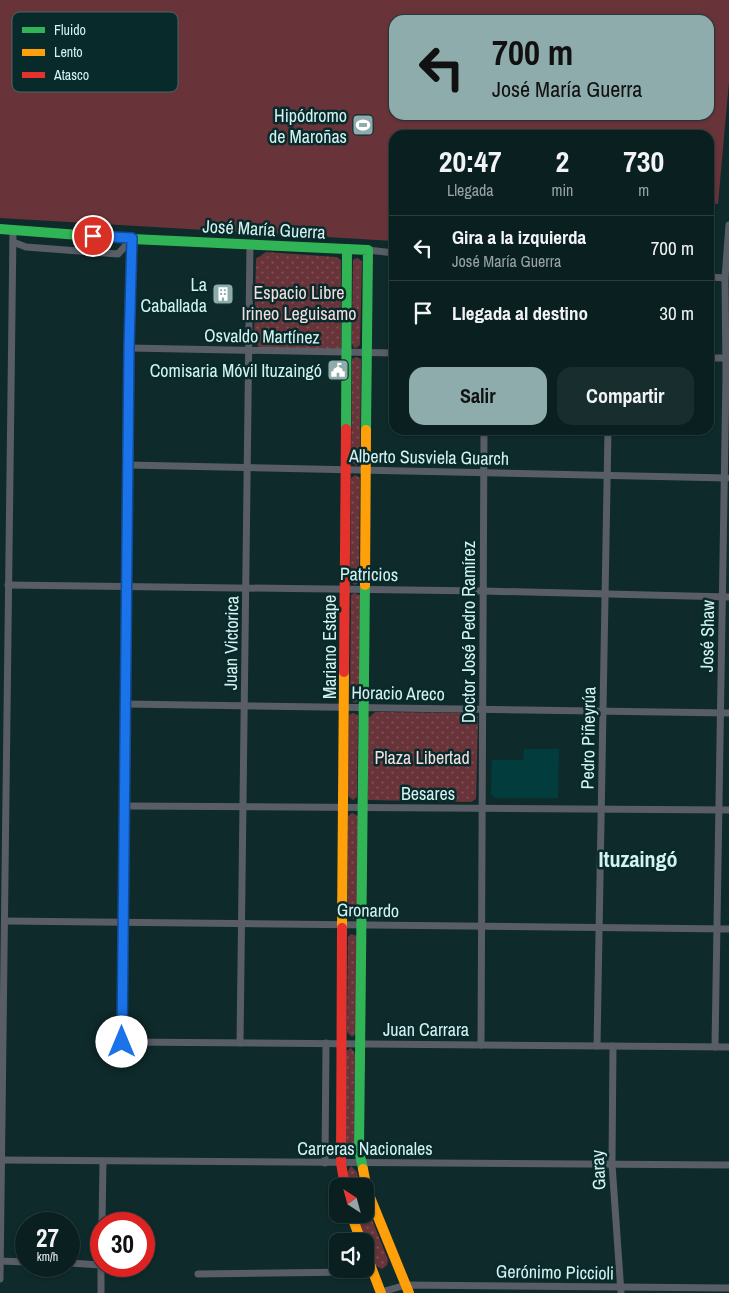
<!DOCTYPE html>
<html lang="es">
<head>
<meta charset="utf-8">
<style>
	body { margin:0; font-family:"Archivo Narrow",sans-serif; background:#182d2d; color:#f1f3f6; height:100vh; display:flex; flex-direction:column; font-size:19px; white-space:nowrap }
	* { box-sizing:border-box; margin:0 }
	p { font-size:16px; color:#99a3a5 }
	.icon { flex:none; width:28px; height:28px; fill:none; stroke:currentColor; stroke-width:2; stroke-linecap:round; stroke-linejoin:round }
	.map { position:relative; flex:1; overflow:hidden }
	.sheet { position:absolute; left:389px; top:130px; width:325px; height:305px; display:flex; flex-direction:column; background:#0a2020; border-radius:15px; box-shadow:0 1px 4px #0004,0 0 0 1px #2a3e3e }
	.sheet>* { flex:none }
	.top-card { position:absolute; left:389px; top:15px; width:325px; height:105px; border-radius:15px; box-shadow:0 1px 4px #0004,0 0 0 1px #2a3e3e; background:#8facac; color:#111; overflow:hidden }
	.needle { width:32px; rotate:324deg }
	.controls { position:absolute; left:329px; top:1178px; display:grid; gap:10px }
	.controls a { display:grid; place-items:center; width:45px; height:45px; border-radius:10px; background:#0a2020; box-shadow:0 1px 4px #0004,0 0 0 1px #2a3e3e; font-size:25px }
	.speed { position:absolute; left:15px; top:1212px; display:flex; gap:10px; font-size:25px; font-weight:700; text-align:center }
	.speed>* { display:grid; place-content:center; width:65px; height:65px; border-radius:50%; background:#0a2020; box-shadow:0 1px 4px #0004,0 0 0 1px #2a3e3e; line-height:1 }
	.speed small { font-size:12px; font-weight:400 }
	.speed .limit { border:8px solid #d22; background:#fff; color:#111 }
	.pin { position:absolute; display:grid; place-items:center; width:42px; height:42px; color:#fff; margin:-21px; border:2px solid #fff; border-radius:50%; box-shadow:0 1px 5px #0007 }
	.me { position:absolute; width:55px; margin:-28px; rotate:0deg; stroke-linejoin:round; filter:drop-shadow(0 0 4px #0008) }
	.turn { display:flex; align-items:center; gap:18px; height:105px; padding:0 20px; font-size:22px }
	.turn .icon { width:65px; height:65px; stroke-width:2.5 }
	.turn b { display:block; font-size:35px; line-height:42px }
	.eta { display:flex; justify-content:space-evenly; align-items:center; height:85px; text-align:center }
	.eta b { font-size:30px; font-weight:700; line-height:35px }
	.button { display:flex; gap:10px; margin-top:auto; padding:10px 20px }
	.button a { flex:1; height:58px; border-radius:15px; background:#8facac; color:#111; font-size:20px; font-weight:700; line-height:58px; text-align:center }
	.button a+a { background:#182d2d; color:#f1f3f6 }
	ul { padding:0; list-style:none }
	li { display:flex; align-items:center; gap:15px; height:65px; padding:0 20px; border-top:1px solid #2a3e3e }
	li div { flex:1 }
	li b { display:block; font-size:19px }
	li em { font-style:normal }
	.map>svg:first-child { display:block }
</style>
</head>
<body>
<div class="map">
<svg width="729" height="1293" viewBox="0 0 729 1293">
	<defs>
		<pattern id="grass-dots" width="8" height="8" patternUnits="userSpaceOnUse" patternTransform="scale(1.25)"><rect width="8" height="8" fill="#68343a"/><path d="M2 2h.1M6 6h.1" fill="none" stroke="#7d5257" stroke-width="1.8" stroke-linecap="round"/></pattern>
	</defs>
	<rect width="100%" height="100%" fill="#0e2a2b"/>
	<path fill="#023c3d" d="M 524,749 L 559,749 L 558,798 L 495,798 L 491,794 L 492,760 L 523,760 Z"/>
	<g fill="url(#grass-dots)">
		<path d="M 266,252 L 336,257 L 341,260 L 341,349 L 260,348 L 254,340 L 256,259 Z"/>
		<path d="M 357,258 L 362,261 L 360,345 L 356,348 L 353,347 L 352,342 L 353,260 Z"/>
		<path d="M 356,357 L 361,359 L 360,463 L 356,466 L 351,461 L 352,359 Z"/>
		<path d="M 355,475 L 360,478 L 359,582 L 355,585 L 350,581 L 351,478 Z"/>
		<path d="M 354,593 L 360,595 L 359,700 L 355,703 L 350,700 L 351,595 Z"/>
		<path d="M 375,712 L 475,713 L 478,717 L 476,799 L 471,802 L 368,800 L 368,718 Z"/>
		<path d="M 353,713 L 358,715 L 357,797 L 353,800 L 348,796 L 349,715 Z"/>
		<path d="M 352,813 L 358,816 L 357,916 L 353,919 L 348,915 L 348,816 Z"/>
		<path d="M 351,934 L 357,936 L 356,1034 L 352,1037 L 347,1032 L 348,937 Z"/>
		<path d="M 351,1048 L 355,1053 L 354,1151 L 350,1156 L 345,1153 L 346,1054 L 346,1051 Z"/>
		<path d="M 351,1166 L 357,1172 L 360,1186 L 349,1186 L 347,1173 Z"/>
		<path d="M 365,1202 L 388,1260 L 387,1265 L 382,1269 L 375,1265 L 356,1214 L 365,1214 Z"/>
	</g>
	<path fill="#68343a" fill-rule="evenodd" d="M 0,0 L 729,0 L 729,82 L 718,204 L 709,203 L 709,135 L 394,135 L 394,241 L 0,218 ZM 394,20 L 709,20 L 709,115 L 394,115 Z"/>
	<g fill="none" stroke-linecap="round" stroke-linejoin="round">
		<g stroke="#585d66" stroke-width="7">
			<path d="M 132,239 L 129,348 L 122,1042 L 729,1047"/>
			<path d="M 13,242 L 26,247 L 118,254 L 132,239"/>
			<path d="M 368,250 L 394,253"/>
			<path d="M 709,277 L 725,278"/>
			<path d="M 129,348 L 394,353"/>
			<path d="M 709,358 L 729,358"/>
			<path d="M 128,465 L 727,478"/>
			<path d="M 8,585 L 483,591 L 729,597"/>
			<path d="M 126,704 L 729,713"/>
			<path d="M 126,806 L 729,810"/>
			<path d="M 6,921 L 729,929"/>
			<path d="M 240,1043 L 250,244"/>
			<path d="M 481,1045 L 484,430"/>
			<path d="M 597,1046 L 608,430"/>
			<path d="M 613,1046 L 612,1164 L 621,1293"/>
			<path d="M 715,1047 L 726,375 L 725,278 L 729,225"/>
			<path d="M 0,1160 L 729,1165"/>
			<path d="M 325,1163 L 326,1043"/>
			<path d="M 102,1224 L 103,1161"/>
			<path d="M 0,1261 L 26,1262"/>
			<path d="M 69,1263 L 101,1265"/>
			<path d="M 198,1274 L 354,1272 L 372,1269"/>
			<path d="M 0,1279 L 13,230"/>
			<path d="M 381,1292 L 406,1285 L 729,1288"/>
			<path d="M 101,1293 L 101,1265"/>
		</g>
		<g stroke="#30b455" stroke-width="10">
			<path d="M 0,229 L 132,239 L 368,250 L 366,430"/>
			<path d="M 346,429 L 347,249"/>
			<path d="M 363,1169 L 359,1150 L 365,585"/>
		</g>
		<g stroke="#ff9f0a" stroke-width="10">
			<path d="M 365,585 L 366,430"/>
			<path d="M 342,928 L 344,672"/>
			<path d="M 363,1169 L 367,1190 L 409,1293"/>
			<path d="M 351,1214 L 361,1241"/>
			<path d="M 365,1251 L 381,1293"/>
		</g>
		<g stroke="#e5322d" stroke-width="10">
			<path d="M 344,672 L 346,429"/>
			<path d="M 342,928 L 341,1163 L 345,1186"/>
		</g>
	</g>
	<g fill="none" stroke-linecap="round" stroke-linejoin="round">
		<g stroke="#114b97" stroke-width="12">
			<path id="route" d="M 93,236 L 132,238 L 129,348 L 122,1042"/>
		</g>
		<use href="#route" stroke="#1a73e8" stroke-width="9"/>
	</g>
	<defs>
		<g id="stadium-square" transform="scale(1.125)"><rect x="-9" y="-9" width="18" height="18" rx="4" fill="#8facac" stroke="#092a2a"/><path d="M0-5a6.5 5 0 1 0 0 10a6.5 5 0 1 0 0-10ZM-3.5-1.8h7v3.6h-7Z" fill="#fff"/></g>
		<g id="building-square" transform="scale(1.125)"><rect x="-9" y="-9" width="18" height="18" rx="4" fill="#8facac" stroke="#092a2a"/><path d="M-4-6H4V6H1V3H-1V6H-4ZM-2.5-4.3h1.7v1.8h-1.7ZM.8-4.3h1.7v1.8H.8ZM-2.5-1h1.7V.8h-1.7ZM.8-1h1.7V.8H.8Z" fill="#fff"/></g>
		<g id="civic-square" transform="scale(1.125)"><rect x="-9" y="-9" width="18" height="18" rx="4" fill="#8facac" stroke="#092a2a"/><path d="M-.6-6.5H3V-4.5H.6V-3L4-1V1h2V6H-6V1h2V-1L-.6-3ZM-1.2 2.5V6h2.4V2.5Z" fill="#fff"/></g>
	</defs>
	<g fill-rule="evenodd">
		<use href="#stadium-square" x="363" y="125"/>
		<use href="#building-square" x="223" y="294"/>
		<use href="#civic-square" x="338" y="370"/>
	</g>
	<g text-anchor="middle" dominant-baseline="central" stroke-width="5" stroke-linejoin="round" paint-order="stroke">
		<g font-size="18" fill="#d4f2f2" stroke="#092a2a" text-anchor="end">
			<text x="347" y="115">Hipódromo<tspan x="347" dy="21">de Maroñas</tspan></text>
			<text x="207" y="284">La<tspan x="207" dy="21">Caballada</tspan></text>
			<text x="322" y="370">Comisaria Móvil Ituzaingó</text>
		</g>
		<g font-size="18" fill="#d4f2f2" stroke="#092a2a">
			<text transform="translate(264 229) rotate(3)">José María Guerra</text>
			<text transform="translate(262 336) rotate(1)">Osvaldo Martínez</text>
			<text transform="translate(429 457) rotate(1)">Alberto Susviela Guarch</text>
			<text transform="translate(369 574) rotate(1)">Patricios</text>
			<text transform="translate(468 632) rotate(-90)">Doctor José Pedro Ramírez</text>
			<text transform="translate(707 636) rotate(-89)">José Shaw</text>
			<text transform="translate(231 643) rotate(-89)">Juan Victorica</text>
			<text transform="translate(329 647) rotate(-90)">Mariano Estape</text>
			<text transform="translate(398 693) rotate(1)">Horacio Areco</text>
			<text transform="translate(588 738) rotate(-89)">Pedro Piñeyrúa</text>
			<text x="428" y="793">Besares</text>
			<text transform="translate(368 910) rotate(1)">Gronardo</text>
			<text x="426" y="1029">Juan Carrara</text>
			<text x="365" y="1148">Carreras Nacionales</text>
			<text transform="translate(598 1170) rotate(-93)">Garay</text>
			<text transform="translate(555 1272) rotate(1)">Gerónimo Piccioli</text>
		</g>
		<g font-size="18" fill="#f4dedf" stroke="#092a2a">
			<text x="299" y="292">Espacio Libre<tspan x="299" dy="21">Irineo Leguisamo</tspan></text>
			<text x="422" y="757">Plaza Libertad</text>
		</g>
		<g font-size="22" font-weight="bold" fill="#d4f2f2" stroke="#092a2a">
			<text x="638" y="859">Ituzaingó</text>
		</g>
	</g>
	<rect x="12" y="12" width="166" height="80" rx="8" fill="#092a2a" stroke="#466666" stroke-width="1"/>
	<rect x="22" y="27" width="23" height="6" fill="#30b455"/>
	<rect x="22" y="49" width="23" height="7" fill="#ff9f0a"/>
	<rect x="22" y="72" width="23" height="6" fill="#e5322d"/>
	<g font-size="14" fill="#d4f2f2">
		<text x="54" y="35">Fluido</text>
		<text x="54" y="57">Lento</text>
		<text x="54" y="80">Atasco</text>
	</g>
</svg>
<div class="controls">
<a><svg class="needle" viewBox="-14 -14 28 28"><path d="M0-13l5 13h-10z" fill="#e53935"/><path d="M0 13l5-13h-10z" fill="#99a3a5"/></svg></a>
<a><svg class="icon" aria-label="sound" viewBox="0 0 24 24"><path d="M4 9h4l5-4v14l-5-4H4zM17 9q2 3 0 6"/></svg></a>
</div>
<div class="speed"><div>27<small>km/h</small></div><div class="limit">30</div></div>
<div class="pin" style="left:93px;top:236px;background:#d93025"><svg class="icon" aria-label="arrive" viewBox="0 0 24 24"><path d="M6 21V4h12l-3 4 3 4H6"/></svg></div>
<svg class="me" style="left:122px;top:1042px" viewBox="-20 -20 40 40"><circle r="19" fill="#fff"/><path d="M0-13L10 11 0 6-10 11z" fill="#1a73e8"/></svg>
<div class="top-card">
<div class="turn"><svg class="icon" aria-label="left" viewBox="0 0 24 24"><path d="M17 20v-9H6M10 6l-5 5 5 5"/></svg><div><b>700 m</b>José María Guerra</div></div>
</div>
<section class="sheet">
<div class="eta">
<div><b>20:47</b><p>Llegada</p></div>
<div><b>2</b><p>min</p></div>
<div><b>730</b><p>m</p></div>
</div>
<ul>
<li><svg class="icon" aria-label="left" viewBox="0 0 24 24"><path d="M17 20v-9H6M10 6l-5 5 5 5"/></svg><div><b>Gira a la izquierda</b><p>José María Guerra</p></div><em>700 m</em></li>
<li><svg class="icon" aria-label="arrive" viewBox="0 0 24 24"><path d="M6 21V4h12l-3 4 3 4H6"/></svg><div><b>Llegada al destino</b></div><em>30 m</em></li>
</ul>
<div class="button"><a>Salir</a><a>Compartir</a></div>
</section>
</div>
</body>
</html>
